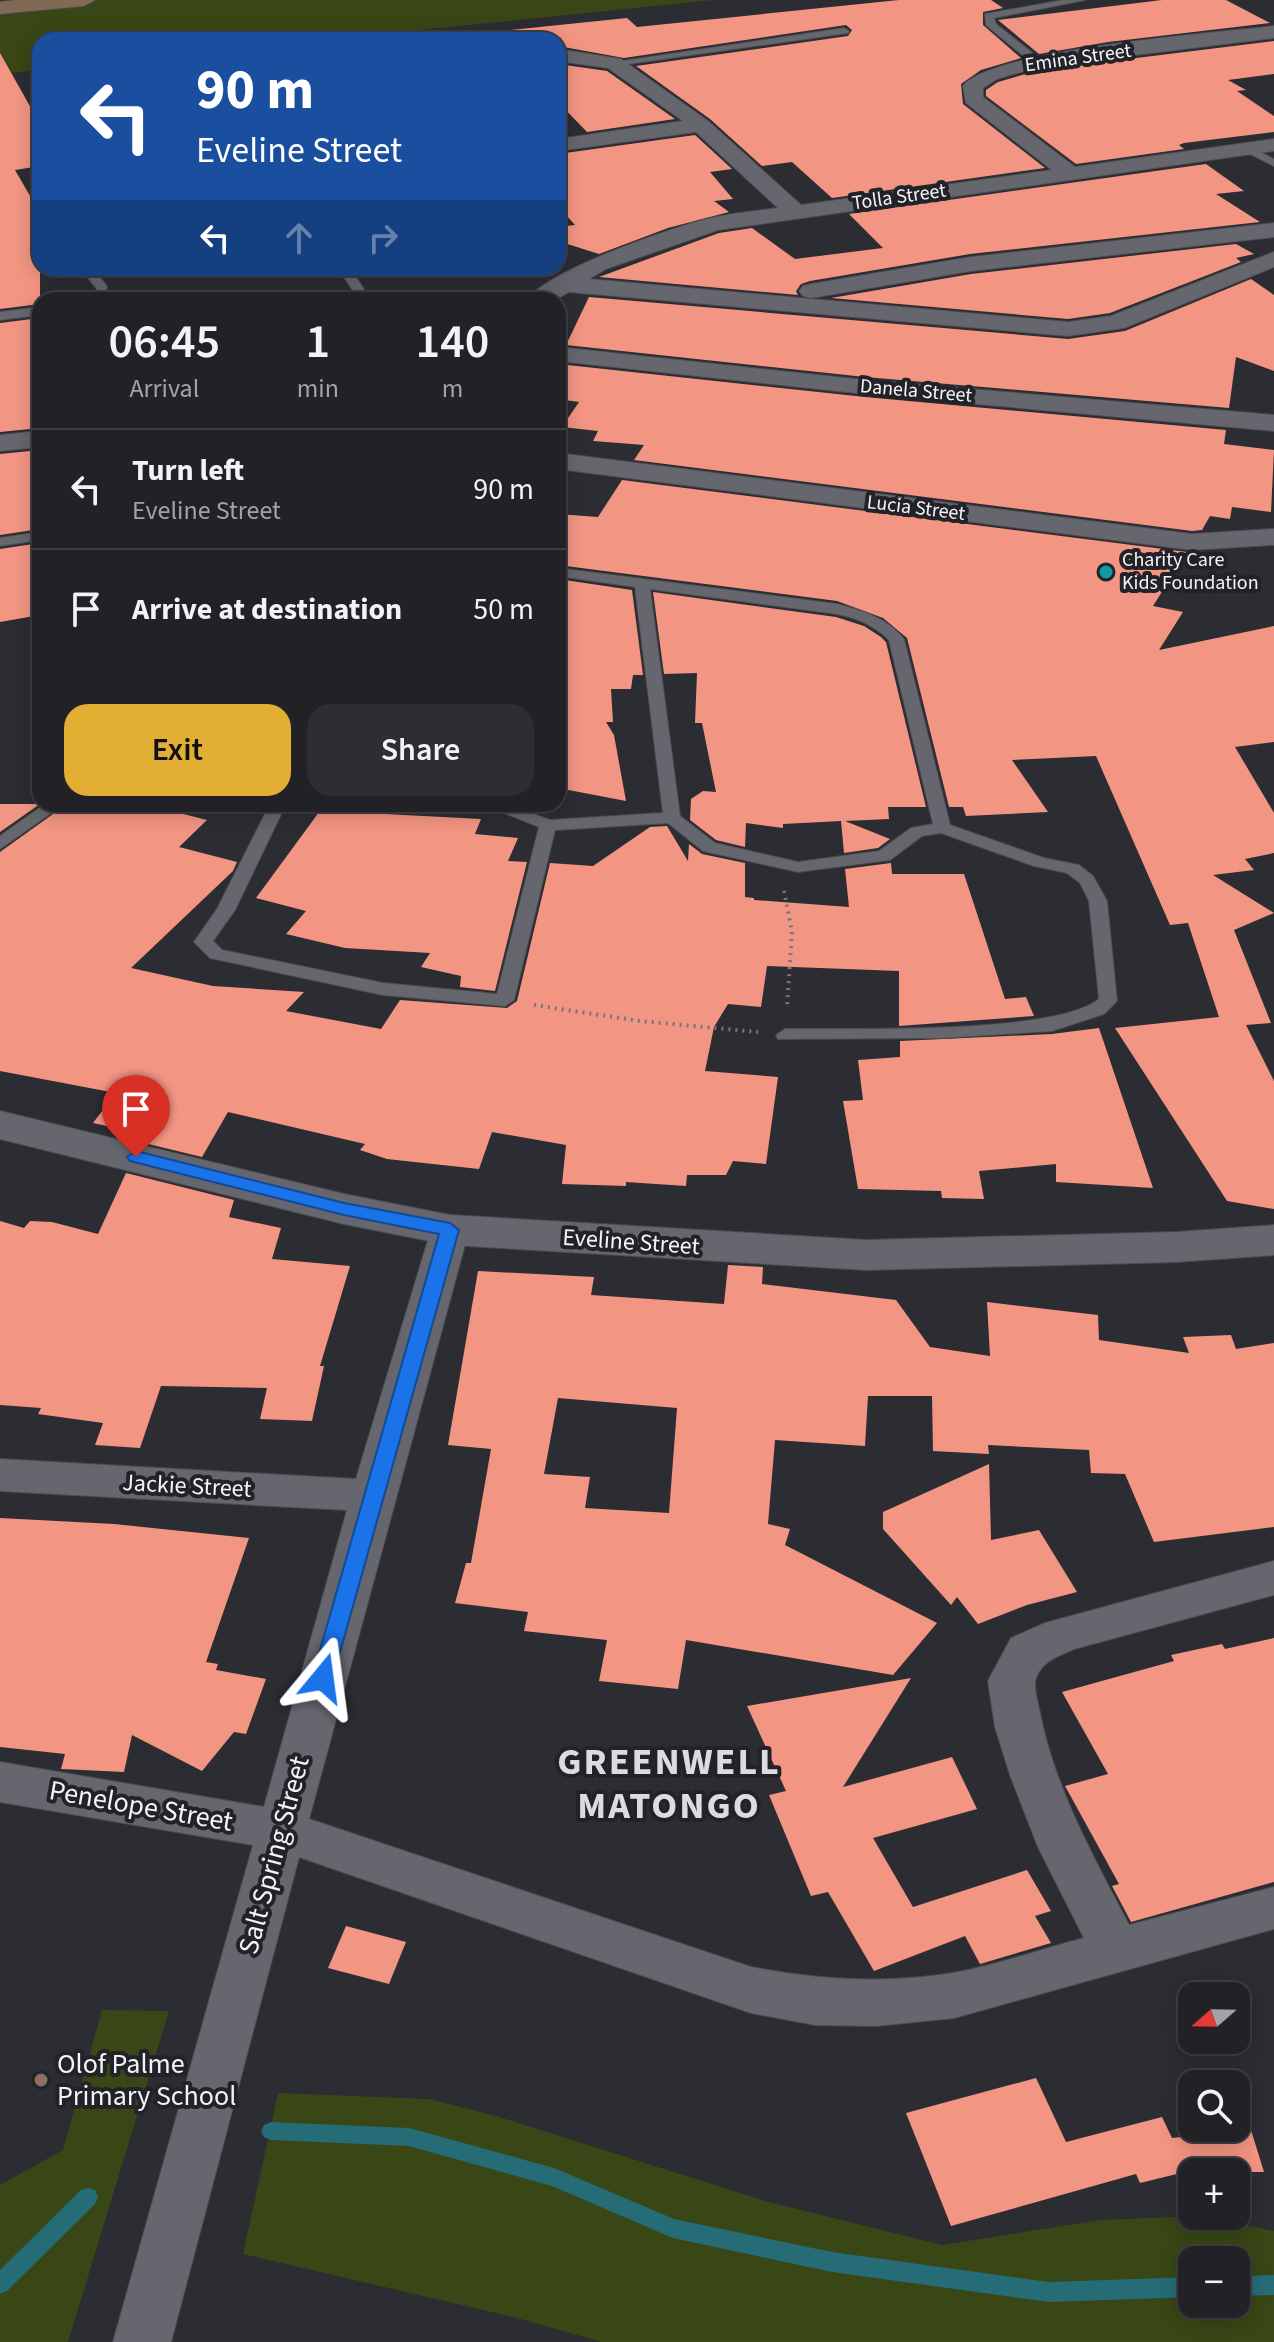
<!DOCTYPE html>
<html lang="en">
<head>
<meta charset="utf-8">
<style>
	body { margin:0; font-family:"Source Sans 3",sans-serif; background:#2d2e32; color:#f1f3f6; height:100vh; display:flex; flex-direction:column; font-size:30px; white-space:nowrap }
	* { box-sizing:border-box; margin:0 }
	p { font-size:26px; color:#a2a3a7 }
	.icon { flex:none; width:44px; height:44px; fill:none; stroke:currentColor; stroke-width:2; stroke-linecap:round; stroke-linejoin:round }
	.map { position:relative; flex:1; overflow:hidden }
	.drawer { position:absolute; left:32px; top:292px; width:534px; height:520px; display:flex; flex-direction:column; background:#212126; border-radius:24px; box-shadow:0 4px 20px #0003,0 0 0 2px #3e3e43 }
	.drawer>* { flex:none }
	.banner { position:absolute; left:32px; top:32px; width:534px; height:244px; border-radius:24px; box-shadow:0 4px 20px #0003,0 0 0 2px #3e3e43; background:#1a4fa0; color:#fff; overflow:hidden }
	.needle { width:52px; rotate:250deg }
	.controls { position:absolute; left:1178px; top:1982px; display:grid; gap:16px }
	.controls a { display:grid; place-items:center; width:72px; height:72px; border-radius:16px; background:#212126; box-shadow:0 4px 20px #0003,0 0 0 2px #3e3e43; font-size:40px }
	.pin { position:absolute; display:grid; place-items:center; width:68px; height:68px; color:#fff; margin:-82px -34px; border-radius:50% 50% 50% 0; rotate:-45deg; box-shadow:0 0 8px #0007 }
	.pin .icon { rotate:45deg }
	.me { position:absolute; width:88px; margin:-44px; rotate:16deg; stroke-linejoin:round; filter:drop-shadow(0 0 6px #0008) }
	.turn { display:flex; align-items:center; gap:28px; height:168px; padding:0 32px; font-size:36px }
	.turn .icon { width:104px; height:104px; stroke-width:2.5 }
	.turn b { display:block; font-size:56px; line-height:68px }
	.lanes { display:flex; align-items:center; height:76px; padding:0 32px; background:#0003; justify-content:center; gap:40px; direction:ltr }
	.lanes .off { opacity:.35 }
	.eta { display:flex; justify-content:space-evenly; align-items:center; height:136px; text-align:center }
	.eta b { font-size:48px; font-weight:600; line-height:56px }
	.button { display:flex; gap:16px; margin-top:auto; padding:16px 32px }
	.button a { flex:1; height:92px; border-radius:24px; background:#e2ae34; color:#111; font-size:32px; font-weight:600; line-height:92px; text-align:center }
	.button a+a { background:#2d2e32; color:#f1f3f6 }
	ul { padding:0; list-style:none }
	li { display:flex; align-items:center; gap:24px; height:120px; padding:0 32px; border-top:2px solid #3e3e43 }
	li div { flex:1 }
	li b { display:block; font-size:30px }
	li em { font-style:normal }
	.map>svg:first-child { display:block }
</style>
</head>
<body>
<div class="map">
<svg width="1274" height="2342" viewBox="0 0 1274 2342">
	<rect width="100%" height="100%" fill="#2c2c33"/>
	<g fill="#384715" fill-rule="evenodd">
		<path d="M 84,0 L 713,0 L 322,40 L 40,40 L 40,70 L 0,74 L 0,8 Z"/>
		<path d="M 102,2010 L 169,2011 L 68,2342 L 0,2342 L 0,2185 L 63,2150 Z"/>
		<path d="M 278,2093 L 429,2099 L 496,2116 L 769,2202 L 942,2245 L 1101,2220 L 1195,2216 L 1274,2231 L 1274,2342 L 602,2342 L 517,2318 L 243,2254 ZM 1236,2260 L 1236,2304 L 1192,2304 L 1192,2260 Z"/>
	</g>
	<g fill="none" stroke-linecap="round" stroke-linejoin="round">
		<g fill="#256c76" fill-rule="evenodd">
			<path d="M 271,2122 L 409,2128 L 554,2168 L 674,2219 L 832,2252 L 1049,2282 L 1192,2277 L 1192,2297 L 1049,2302 L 832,2272 L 673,2238 L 552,2186 L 409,2146 L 271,2140 L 264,2137 L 261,2131 L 264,2125 Z"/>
			<path d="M 88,2188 L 95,2190 L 98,2197 L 95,2204 L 7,2291 L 0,2294 L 0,2270 L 81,2190 Z"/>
			<path d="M 1274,2275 L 1274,2295 L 1236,2296 L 1236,2276 Z"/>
		</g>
	</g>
	<g fill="#f39583" fill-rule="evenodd">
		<path d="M 899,0 L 991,0 L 1003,8 L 983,12 L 983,25 L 1021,58 L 981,70 L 961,84 L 963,104 L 1045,168 L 832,198 L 792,162 L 762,166 L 710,119 L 636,66 L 848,36 L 852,30 L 846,25 L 624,58 L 558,46 L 558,40 L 511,40 L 501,31 L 627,18 L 637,27 Z"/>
		<path d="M 1162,0 L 1226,0 L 1270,23 L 1108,42 L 1039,54 L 998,20 Z"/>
		<path d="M 1274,41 L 1274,74 L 1228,80 L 1246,90 L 1237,91 L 1274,116 L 1274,132 L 1184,143 L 1179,145 L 1184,149 L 1076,164 L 986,96 L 986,90 L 998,82 L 1039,70 Z"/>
		<path d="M 0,53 L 40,124 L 40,166 L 15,170 L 40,213 L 40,304 L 0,309 Z"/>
		<path d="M 558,64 L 607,71 L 675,119 L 587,132 L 558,102 Z"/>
		<path d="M 695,135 L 732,169 L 710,172 L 733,199 L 714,201 L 729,212 L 668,228 L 599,254 L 558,241 L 558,227 L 575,225 L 558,206 L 558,154 Z"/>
		<path d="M 1206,164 L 1244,191 L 1216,194 L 1260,222 L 970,254 L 810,281 L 801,284 L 796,291 L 798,295 L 599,277 L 719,233 L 752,228 L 795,259 L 883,248 L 849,214 Z"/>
		<path d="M 1236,244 L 1254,254 L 1236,258 L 1241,262 L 1110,313 L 1068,319 L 831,298 L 971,274 Z"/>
		<path d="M 1251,279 L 1274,295 L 1274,371 L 1236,357 L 1229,408 L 865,377 L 566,345 L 589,297 L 1068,339 L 1125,331 Z"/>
		<path d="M 40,318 L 40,428 L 0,432 L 0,323 Z"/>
		<path d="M 558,364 L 865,397 L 1226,430 L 1224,444 L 1274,450 L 1271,512 L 1232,507 L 1230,519 L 1210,516 L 1202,530 L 1192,531 L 634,460 L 644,445 L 593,441 L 598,431 L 562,427 L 579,402 L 558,399 Z"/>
		<path d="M 40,450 L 40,529 L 0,535 L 0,454 Z"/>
		<path d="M 622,480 L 1187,552 L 1153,606 L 1183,612 L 1159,650 L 1274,626 L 1274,742 L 1235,747 L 1274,813 L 1274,853 L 1245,859 L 1254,870 L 1213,875 L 1274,913 L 1234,930 L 1271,1023 L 1246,1025 L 1274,1081 L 1274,1209 L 1227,1201 L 1115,1028 L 1219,1017 L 1188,923 L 1170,925 L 1096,756 L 1012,760 L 1048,812 L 966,816 L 963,807 L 949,807 L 907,638 L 883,618 L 837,601 L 558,565 L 558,514 L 598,517 Z"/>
		<path d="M 40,543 L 40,615 L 0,622 L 0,549 Z"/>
		<path d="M 558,579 L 632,590 L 643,675 L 633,675 L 631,689 L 611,689 L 613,722 L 606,722 L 614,735 L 626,801 L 558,788 Z"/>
		<path d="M 653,592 L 836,617 L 864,626 L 881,637 L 886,642 L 926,807 L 888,807 L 889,819 L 845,821 L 890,839 L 878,848 L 844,853 L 841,821 L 783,824 L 783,828 L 746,823 L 745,847 L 716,840 L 690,820 L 691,799 L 703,791 L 716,792 L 702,723 L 695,723 L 697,673 L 664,674 Z"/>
		<path d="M 0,804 L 40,804 L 0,832 Z"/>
		<path d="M 67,804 L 144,804 L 207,820 L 179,847 L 237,862 L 233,871 L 131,968 L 213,986 L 304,992 L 286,1011 L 381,1029 L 400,1000 L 507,1008 L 517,1001 L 550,863 L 593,866 L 650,827 L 667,826 L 688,861 L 689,844 L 702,854 L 745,863 L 745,897 L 754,898 L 754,900 L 849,907 L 845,869 L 891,863 L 892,874 L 964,874 L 1005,999 L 1026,997 L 1034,1016 L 899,1026 L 899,971 L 767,966 L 761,1007 L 728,1004 L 714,1027 L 705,1071 L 778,1077 L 766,1164 L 733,1161 L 726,1175 L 687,1175 L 686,1186 L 626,1182 L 626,1186 L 562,1184 L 566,1145 L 492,1132 L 479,1169 L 387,1159 L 360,1150 L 365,1144 L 228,1112 L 202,1157 L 140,1142 L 144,1134 L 93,1123 L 116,1093 L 0,1071 L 0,852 Z"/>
		<path d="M 325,804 L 385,814 L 481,819 L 475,834 L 518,838 L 508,861 L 527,862 L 495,991 L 460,987 L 461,976 L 421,967 L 430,953 L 345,948 L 286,934 L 306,911 L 256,898 Z"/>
		<path d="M 1099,1028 L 1153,1188 L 1056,1182 L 1056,1164 L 979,1171 L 984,1199 L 942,1198 L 941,1191 L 858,1189 L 843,1101 L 863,1100 L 858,1060 L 900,1057 L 900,1041 L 1052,1034 Z"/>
		<path d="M 126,1173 L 234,1200 L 229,1217 L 281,1228 L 272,1259 L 350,1266 L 320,1366 L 324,1366 L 312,1421 L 260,1419 L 267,1388 L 161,1386 L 140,1448 L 95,1445 L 103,1423 L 38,1414 L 41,1408 L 0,1405 L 0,1221 L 24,1228 L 30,1221 L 52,1222 L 98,1234 Z"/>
		<path d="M 728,1265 L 763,1267 L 762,1284 L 896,1300 L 930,1347 L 990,1356 L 987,1302 L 1098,1315 L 1099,1340 L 1189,1353 L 1183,1337 L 1231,1335 L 1236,1349 L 1274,1343 L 1274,1527 L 1154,1542 L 1125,1474 L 1091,1473 L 1089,1450 L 988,1445 L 989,1454 L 933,1451 L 932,1396 L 868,1396 L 865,1446 L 775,1440 L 768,1524 L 790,1529 L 785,1545 L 937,1623 L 893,1675 L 686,1640 L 678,1689 L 599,1681 L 607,1640 L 524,1631 L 528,1612 L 455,1603 L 466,1563 L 471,1563 L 491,1449 L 448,1445 L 478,1271 L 594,1277 L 591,1295 L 724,1304 ZM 558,1398 L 677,1408 L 669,1513 L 585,1508 L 590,1477 L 544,1474 Z"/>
		<path d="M 989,1464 L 991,1540 L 1039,1530 L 1077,1592 L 1027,1605 L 978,1624 L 957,1597 L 951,1605 L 883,1529 L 883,1512 Z"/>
		<path d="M 0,1518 L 114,1524 L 249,1538 L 206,1662 L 218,1664 L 216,1670 L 266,1679 L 246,1734 L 234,1732 L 202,1771 L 132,1735 L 124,1772 L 61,1769 L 65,1754 L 0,1747 Z"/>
		<path d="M 1274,1638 L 1274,1882 L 1131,1922 L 1112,1886 L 1119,1884 L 1065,1786 L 1108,1774 L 1062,1692 L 1174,1661 L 1171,1655 L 1222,1644 L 1225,1649 Z"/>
		<path d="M 911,1678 L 843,1787 L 952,1757 L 977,1809 L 873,1838 L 913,1907 L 1027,1870 L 1051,1911 L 1035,1916 L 1051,1943 L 980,1964 L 965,1936 L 874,1971 L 828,1892 L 811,1896 L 769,1795 L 786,1791 L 747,1706 Z"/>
		<path d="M 346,1926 L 406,1942 L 389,1984 L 328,1968 Z"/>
		<path d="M 1036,2078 L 1066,2142 L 1162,2117 L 1172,2138 L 1251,2130 L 1264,2172 L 1185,2172 L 1140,2183 L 1136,2174 L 951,2226 L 906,2113 Z"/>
	</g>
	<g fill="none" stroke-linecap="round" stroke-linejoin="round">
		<g stroke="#4b4b4f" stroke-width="2">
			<g id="service">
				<path d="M 1063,0 L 1085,0 L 994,18 L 996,24 L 1040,59 L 1040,63 L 1032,63 L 986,25 L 985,14 Z"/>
				<path d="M 844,28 L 849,31 L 848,33 L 614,66 L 609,63 Z"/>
				<path d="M 1248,146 L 1274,159 L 1274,166 L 1244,151 L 1242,149 Z"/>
				<path d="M 80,268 L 92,268 L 107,286 L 105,300 L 90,300 L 97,289 Z"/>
				<path d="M 338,268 L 350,268 L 371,300 L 359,300 Z"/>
				<path d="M 40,307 L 40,315 L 0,320 L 0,312 Z"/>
				<path d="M 40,532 L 40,540 L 0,546 L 0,538 Z"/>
				<path d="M 558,568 L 837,604 C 863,611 886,617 904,639 L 950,825 L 1044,858 L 1079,865 L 1093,876 L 1107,901 L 1117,1001 L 1104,1014 L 1052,1031 L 942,1038 L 778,1039 L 776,1035 L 785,1029 C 849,1028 1055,1035 1099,999 L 1089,901 L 1080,883 L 1067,873 L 1034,866 L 941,833 L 922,836 L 890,860 L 798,872 L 703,851 L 668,823 L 555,830 L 514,1000 L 505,1006 L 383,995 L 210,958 L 194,942 L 217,909 L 270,804 L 286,804 L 235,910 L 213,941 L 222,950 L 383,983 L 497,994 L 539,827 L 482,804 L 506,804 L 550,820 L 663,813 L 635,587 L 558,576 ZM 650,589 L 837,614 C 857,618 874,625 889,640 L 933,824 L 911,828 L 879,851 L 798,862 L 715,843 L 680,816 Z"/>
				<path d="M 45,804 L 64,804 L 0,849 L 0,836 Z"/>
			</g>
		</g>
		<g stroke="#4b4b4f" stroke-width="2">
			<g id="minor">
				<path d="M 1274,26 L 1274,38 L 1038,67 L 997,79 L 983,88 L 983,97 L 1075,167 L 1274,139 L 1274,151 L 718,230 L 606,269 L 589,279 L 1068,322 L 1111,316 L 1274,252 L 1274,267 L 1124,328 L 1068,336 L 569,292 L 555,300 L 527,300 C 548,270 673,227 711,218 C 733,213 756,211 778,208 L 696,132 L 558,151 L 558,139 L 683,121 L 608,68 L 558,61 L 558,49 L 621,59 L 708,121 L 801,205 L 1052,170 L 966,103 L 963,86 C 992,49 1218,33 1274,26 Z"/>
				<path d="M 1274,223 L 1274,237 L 971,271 L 811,298 L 803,296 L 799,291 L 803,286 L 811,284 L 971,257 Z"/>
				<path d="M 558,347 L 865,380 L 1274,415 L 1274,431 L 865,394 L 558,361 Z"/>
				<path d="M 40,431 L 40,447 L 0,451 L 0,435 Z"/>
				<path d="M 558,453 L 1192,534 L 1274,529 L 1274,545 L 1192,550 L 558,469 Z"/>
				<path d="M 450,1217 L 464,1221 L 469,1230 L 309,1819 L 751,1967 C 820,1980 883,1984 953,1973 C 997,1965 1041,1949 1084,1938 L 1038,1847 L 1010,1775 L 995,1727 L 988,1681 L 1011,1638 L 1045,1623 L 1274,1561 L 1274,1595 L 1074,1649 C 1059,1656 1043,1660 1036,1678 C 1033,1686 1037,1699 1039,1708 C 1053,1785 1093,1856 1129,1925 L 1274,1887 L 1274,1929 L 954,2018 L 876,2026 L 815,2025 L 751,2013 L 299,1857 L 171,2342 L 113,2342 L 253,1845 L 0,1802 L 0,1762 L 264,1807 L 347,1510 L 0,1491 L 0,1459 L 356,1479 L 431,1230 L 436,1221 Z"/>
			</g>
		</g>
		<g stroke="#4b4b4f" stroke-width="2">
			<path id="tertiary" d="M 0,1111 L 344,1194 L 450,1215 L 866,1240 L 1176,1232 L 1274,1225 L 1274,1255 L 1176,1262 L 866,1270 L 450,1245 L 344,1224 L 0,1139 Z"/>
		</g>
		<g stroke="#4b4b4f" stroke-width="2">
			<path id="secondary" d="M 16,0 L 95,0 L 84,6 L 0,14 L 0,2 Z"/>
		</g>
		<g stroke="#76767c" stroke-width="4" stroke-dasharray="2 5" stroke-linecap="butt">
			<path d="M 784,891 L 792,932 L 787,1008"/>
			<path d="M 534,1005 L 640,1021 L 758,1032"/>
		</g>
		<use href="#service" fill="#66666e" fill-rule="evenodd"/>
		<use href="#minor" fill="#66666e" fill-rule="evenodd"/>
		<use href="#tertiary" fill="#66666e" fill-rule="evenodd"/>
		<use href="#secondary" fill="#806a54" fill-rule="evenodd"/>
	</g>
	<path fill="#1a73e8" stroke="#114b97" stroke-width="2" d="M 136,1151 L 344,1203 L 450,1223 L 459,1230 L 331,1684 L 323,1687 L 315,1684 L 312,1678 L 439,1234 L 344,1215 L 130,1161 L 127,1157 Z"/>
	<circle fill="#0f9aa8" stroke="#222229" stroke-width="3" cx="1106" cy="572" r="8"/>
	<circle fill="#8d6e63" stroke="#222229" stroke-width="3" cx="41" cy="2080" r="8"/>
	<g text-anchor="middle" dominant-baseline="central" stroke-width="8" stroke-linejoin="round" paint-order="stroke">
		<g font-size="20" fill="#f4f4f8" stroke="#222229">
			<text transform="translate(1078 58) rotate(-8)">Emina Street</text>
			<text transform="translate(899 197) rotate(-8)">Tolla Street</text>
			<text transform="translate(916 391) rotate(5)">Danela Street</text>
			<text transform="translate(916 508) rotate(7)">Lucia Street</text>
		</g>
		<g font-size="20" fill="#f4f4f8" stroke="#222229" text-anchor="start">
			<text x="1122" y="560">Charity Care<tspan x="1122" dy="23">Kids Foundation</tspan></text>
		</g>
		<g font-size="24" fill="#f4f4f8" stroke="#222229">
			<text transform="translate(631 1242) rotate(4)">Eveline Street</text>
			<text transform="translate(187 1486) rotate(3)">Jackie Street</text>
		</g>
		<g font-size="28" fill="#f4f4f8" stroke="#222229">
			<text transform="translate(141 1806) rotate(10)">Penelope Street</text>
			<text transform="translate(274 1855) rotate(-75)">Salt Spring Street</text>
		</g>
		<g font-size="28" fill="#f4f4f8" stroke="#222229" text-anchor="start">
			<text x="57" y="2064">Olof Palme<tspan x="57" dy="32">Primary School</tspan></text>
		</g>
		<g font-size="38" font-weight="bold" letter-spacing="2" fill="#dbdbe3" stroke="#222229">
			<text x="669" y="1762">GREENWELL<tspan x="669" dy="44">MATONGO</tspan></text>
		</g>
	</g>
</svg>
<div class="controls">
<a><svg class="needle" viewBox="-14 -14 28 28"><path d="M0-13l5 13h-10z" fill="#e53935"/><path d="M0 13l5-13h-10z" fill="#a2a3a7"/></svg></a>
<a><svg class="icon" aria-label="search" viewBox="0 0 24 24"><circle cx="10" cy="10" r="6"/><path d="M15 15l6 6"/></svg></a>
<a>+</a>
<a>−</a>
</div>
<div class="pin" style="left:136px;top:1157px;background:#d93025"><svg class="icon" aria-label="arrive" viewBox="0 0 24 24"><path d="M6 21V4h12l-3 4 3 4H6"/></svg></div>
<svg class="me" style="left:323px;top:1678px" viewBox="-20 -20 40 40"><path d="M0-17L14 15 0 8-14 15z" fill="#1a73e8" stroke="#fff" stroke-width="4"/></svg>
<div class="banner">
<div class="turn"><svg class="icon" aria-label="left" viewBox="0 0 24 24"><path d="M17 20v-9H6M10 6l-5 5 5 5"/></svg><div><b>90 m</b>Eveline Street</div></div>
<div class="lanes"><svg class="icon" aria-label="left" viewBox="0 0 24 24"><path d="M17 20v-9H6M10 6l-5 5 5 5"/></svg><svg class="icon off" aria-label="ahead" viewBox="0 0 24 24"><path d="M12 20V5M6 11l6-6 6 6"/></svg><svg class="icon off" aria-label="right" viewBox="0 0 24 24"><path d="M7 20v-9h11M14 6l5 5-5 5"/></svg></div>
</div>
<section class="drawer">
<div class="eta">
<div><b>06:45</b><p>Arrival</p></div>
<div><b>1</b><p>min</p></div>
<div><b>140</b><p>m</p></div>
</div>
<ul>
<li><svg class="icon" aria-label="left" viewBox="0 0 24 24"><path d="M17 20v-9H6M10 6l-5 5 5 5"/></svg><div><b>Turn left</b><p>Eveline Street</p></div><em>90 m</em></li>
<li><svg class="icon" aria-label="arrive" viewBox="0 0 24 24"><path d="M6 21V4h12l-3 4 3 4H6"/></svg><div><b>Arrive at destination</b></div><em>50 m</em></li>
</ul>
<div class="button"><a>Exit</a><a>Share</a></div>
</section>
</div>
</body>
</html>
